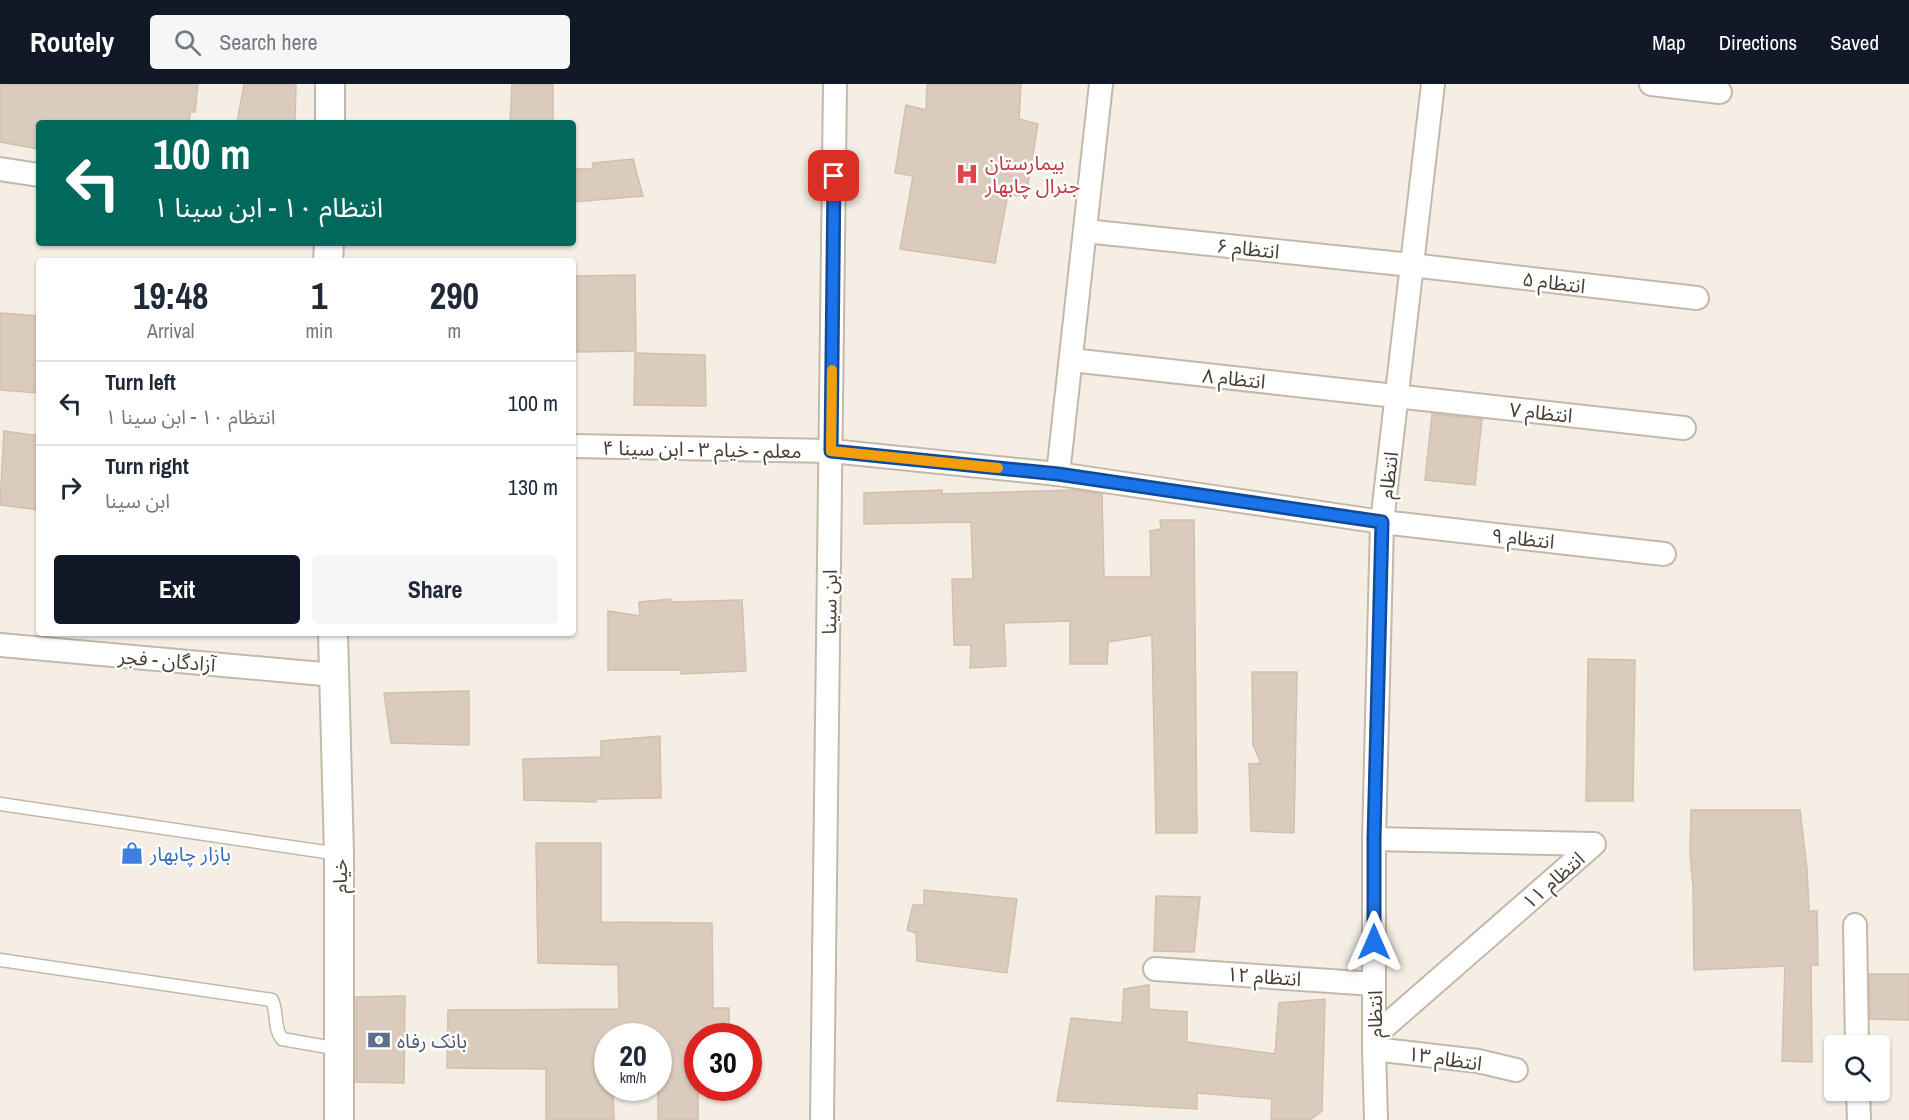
<!DOCTYPE html>
<html lang="en">
<head>
<meta charset="utf-8">
<style>
	body { margin:0; font-family:"Archivo Narrow","Noto Sans Arabic",sans-serif; background:#f6f6f7; color:#1f2937; height:100vh; display:flex; flex-direction:column; font-size:22px; white-space:nowrap }
	* { box-sizing:border-box; margin:0 }
	p { font-size:20px; color:#747a83 }
	.icon { flex:none; width:33px; height:33px; fill:none; stroke:currentColor; stroke-width:2; stroke-linecap:round; stroke-linejoin:round }
	.map { position:relative; flex:1; overflow:hidden }
	.details { position:absolute; left:36px; top:174px; width:540px; height:378px; display:flex; flex-direction:column; background:#fff; border-radius:6px; box-shadow:0 2px 4px #0004 }
	.details>* { flex:none }
	.guide { position:absolute; left:36px; top:36px; width:540px; height:126px; border-radius:6px; box-shadow:0 2px 4px #0004; background:#00695c; color:#fff; overflow:hidden }
	.fabs { position:absolute; left:1824px; top:951px; display:grid; gap:12px }
	.fabs a { display:grid; place-items:center; width:66px; height:66px; border-radius:6px; background:#fff; box-shadow:0 2px 4px #0004; font-size:30px }
	.speed { position:absolute; left:594px; top:939px; display:flex; gap:12px; font-size:30px; font-weight:700; text-align:center }
	.speed>* { display:grid; place-content:center; width:78px; height:78px; border-radius:50%; background:#fff; box-shadow:0 2px 4px #0004; line-height:1 }
	.speed small { font-size:15px; font-weight:400 }
	.speed .limit { border:9px solid #d22; background:#fff; color:#111 }
	.pin { position:absolute; display:grid; place-items:center; width:51px; height:51px; color:#fff; margin:-26px; border-radius:12px; box-shadow:0 3px 9px #0006 }
	.me { position:absolute; width:66px; margin:-33px; rotate:0deg; stroke-linejoin:round; filter:drop-shadow(0 0 4px #0008) }
	.turn { display:flex; align-items:center; gap:21px; height:126px; padding:0 18px; font-size:27px }
	.turn .icon { width:78px; height:78px; stroke-width:2.5 }
	.turn b { display:block; font-size:42px; line-height:51px }
	.eta { display:flex; justify-content:space-evenly; align-items:center; height:102px; text-align:center }
	.eta b { font-size:36px; font-weight:800; line-height:42px }
	.cta { display:flex; gap:12px; margin-top:auto; padding:12px 18px }
	.cta a { flex:1; height:69px; border-radius:6px; background:#111827; color:#fff; font-size:24px; font-weight:800; line-height:69px; text-align:center }
	.cta a+a { background:#f6f6f7; color:#1f2937 }
	ul { padding:0; list-style:none }
	li { display:flex; align-items:center; gap:18px; height:84px; padding:0 18px; border-top:2px solid #e0e1e3 }
	li div { flex:1 }
	li b { display:block; font-size:22px }
	li em { font-style:normal }
	header { display:flex; align-items:center; gap:36px; box-sizing:border-box; height:84px; padding:0 30px; background:#111827; color:#fff }
	header strong { font-size:28px }
	nav { display:flex; gap:33px; margin-inline-start:auto; font-size:21px }
	.search { width:420px; height:54px; background:#f6f6f7; display:flex; align-items:center; gap:15px; box-sizing:border-box; padding:0 21px; border-radius:6px; color:#747a83; font-size:22px }
	.map>svg:first-child { display:block }
</style>
</head>
<body>
<header>
<strong>Routely</strong>
<div class="search"><svg class="icon" aria-label="search" viewBox="0 0 24 24"><circle cx="10" cy="10" r="6"/><path d="M15 15l6 6"/></svg>Search here</div>
<nav><a>Map</a><a>Directions</a><a>Saved</a></nav>
</header>
<div class="map">
<svg width="1909" height="1036" viewBox="0 0 1909 1036">
	<rect width="100%" height="100%" fill="#f4eee5"/>
	<g fill="#dacbbd" stroke="#d3c0ac" stroke-width="1.5">
		<path d="M 0,0 L 198,0 L 195,28 L 190,28 L 189,39 L 39,39 L 39,65 L 0,58 Z"/>
		<path d="M 244,0 L 296,0 L 295,39 L 237,39 Z"/>
		<path d="M 512,0 L 553,0 L 553,39 L 510,39 Z"/>
		<path d="M 927,0 L 1021,0 L 1019,35 L 1038,40 L 1026,113 L 1008,110 L 995,179 L 900,165 L 913,92 L 895,89 L 906,21 L 926,26 Z"/>
		<path d="M 633,75 L 643,112 L 573,118 L 573,85 L 592,85 L 593,79 Z"/>
		<path d="M 635,191 L 636,267 L 573,268 L 574,192 Z"/>
		<path d="M 0,229 L 39,232 L 39,309 L 0,306 Z"/>
		<path d="M 635,269 L 705,271 L 706,322 L 634,321 Z"/>
		<path d="M 1432,330 L 1482,335 L 1475,401 L 1425,396 Z"/>
		<path d="M 4,347 L 39,352 L 39,426 L 0,421 Z"/>
		<path d="M 942,406 L 942,410 L 1075,406 L 1102,410 L 1104,493 L 1151,493 L 1150,447 L 1161,445 L 1160,436 L 1194,436 L 1197,749 L 1156,749 L 1152,551 L 1108,558 L 1107,580 L 1070,580 L 1070,537 L 1004,539 L 1006,582 L 970,584 L 971,561 L 954,561 L 952,495 L 973,495 L 971,438 L 864,440 L 864,409 Z"/>
		<path d="M 671,515 L 671,518 L 742,516 L 746,587 L 681,590 L 681,586 L 608,586 L 608,527 L 640,532 L 639,518 Z"/>
		<path d="M 1588,575 L 1635,576 L 1633,717 L 1586,717 Z"/>
		<path d="M 1252,588 L 1297,588 L 1294,749 L 1251,747 L 1249,680 L 1261,679 L 1253,661 Z"/>
		<path d="M 469,607 L 469,661 L 391,659 L 384,609 Z"/>
		<path d="M 660,652 L 661,714 L 596,715 L 596,718 L 524,716 L 523,675 L 601,673 L 601,657 Z"/>
		<path d="M 1691,726 L 1800,726 L 1807,785 L 1809,827 L 1817,827 L 1818,881 L 1811,881 L 1812,978 L 1782,977 L 1785,882 L 1694,886 L 1693,803 L 1690,770 Z"/>
		<path d="M 536,759 L 601,759 L 601,838 L 712,839 L 713,924 L 729,924 L 729,952 L 698,952 L 698,1036 L 658,1036 L 658,952 L 608,952 L 608,1004 L 613,1004 L 614,1036 L 546,1036 L 546,985 L 447,984 L 448,926 L 619,925 L 618,881 L 538,879 Z"/>
		<path d="M 924,806 L 1017,815 L 1007,889 L 917,877 L 916,849 L 907,846 L 913,821 L 924,821 Z"/>
		<path d="M 1156,812 L 1200,813 L 1194,868 L 1154,867 Z"/>
		<path d="M 1869,890 L 1909,890 L 1909,936 L 1870,935 Z"/>
		<path d="M 1149,901 L 1149,925 L 1187,928 L 1187,958 L 1275,970 L 1279,919 L 1325,915 L 1322,1027 L 1310,1036 L 1271,1036 L 1272,1015 L 1197,1009 L 1197,1025 L 1057,1017 L 1071,934 L 1122,939 L 1124,905 Z"/>
		<path d="M 405,912 L 404,999 L 356,998 L 356,913 Z"/>
	</g>
	<g fill="none" stroke-linecap="round" stroke-linejoin="round">
		<g stroke="#c4b8aa" stroke-width="15">
			<g id="service">
				<path d="M 0,720 L 339,770"/>
				<path d="M 0,876 L 272,916 C 278,929 273,943 282,955 L 339,965"/>
			</g>
		</g>
		<g stroke="#c4b8aa" stroke-width="26">
			<g id="minor">
				<path d="M 1651,0 L 1720,8"/>
				<path d="M 0,85 L 39,91"/>
				<path d="M 1085,147 L 1411,181 L 1697,214"/>
				<path d="M 1071,276 L 1684,344"/>
				<path d="M 573,362 L 831,367 L 1058,390 L 1382,438 L 1664,470"/>
				<path d="M 1058,390 L 1101,0"/>
				<path d="M 0,561 L 334,591"/>
				<path d="M 1855,841 L 1857,962"/>
				<path d="M 1155,885 L 1374,900"/>
				<path d="M 1374,952 L 1594,760 L 1374,755"/>
				<path d="M 1374,965 L 1478,977 L 1516,986"/>
				<path d="M 1858,1006 L 1859,1036"/>
				<path d="M 822,1036 L 835,0"/>
				<path d="M 1376,1036 L 1374,965 L 1374,755 L 1382,438 L 1433,0"/>
			</g>
		</g>
		<g stroke="#c4b8aa" stroke-width="32">
			<g id="tertiary">
				<path d="M 330,39 L 330,0"/>
				<path d="M 328,177 L 329,159"/>
				<path d="M 333,549 L 339,770 L 339,1036"/>
			</g>
		</g>
		<use href="#service" stroke="#fff" stroke-width="12"/>
		<use href="#minor" stroke="#fff" stroke-width="22"/>
		<use href="#tertiary" stroke="#fff" stroke-width="28"/>
	</g>
	<g fill="none" stroke-linecap="round" stroke-linejoin="round">
		<g stroke="#114b97" stroke-width="15">
			<path id="route" d="M 834,92 L 831,367 L 1058,390 L 1382,438 L 1374,755 L 1374,858"/>
		</g>
		<use href="#route" stroke="#1a73e8" stroke-width="10"/>
		<path stroke="#f59e0b" stroke-width="10" d="M 832,286 L 831,367 L 998,384"/>
	</g>
	<defs>
		<g id="hospital-bare" transform="scale(1.8)"><path d="M-5-5h3v3.5h4V-5h3V5h-3V1.5h-4V5h-3Z" fill="#e0444e" stroke="#fff" stroke-width="2.5" paint-order="stroke"/></g>
		<g id="shop-bare" transform="scale(1.8)"><path d="M-5-2.5h2.3a2.7 3.5 0 0 1 5.4 0H5L5.5 6h-11ZM-1.5-2.5h3a1.5 2.3 0 0 0-3 0Z" fill="#3f7fe0" stroke="#fff" stroke-width="2.5" paint-order="stroke"/></g>
		<g id="bank-bare" transform="scale(1.8)"><path d="M-6-4H6V4H-6ZM0-2.3a2.3 2.3 0 1 0 0 4.6a2.3 2.3 0 1 0 0-4.6Z" fill="#5c6f8a" stroke="#fff" stroke-width="2.5" paint-order="stroke"/></g>
	</defs>
	<g fill-rule="evenodd">
		<use href="#hospital-bare" x="967" y="90"/>
		<use href="#shop-bare" x="132" y="769"/>
		<use href="#bank-bare" x="379" y="956"/>
	</g>
	<g text-anchor="middle" dominant-baseline="central" stroke-width="5" stroke-linejoin="round" paint-order="stroke">
		<g font-size="20" fill="#be3a42" stroke="#fff" text-anchor="start">
			<text x="985" y="78">بیمارستان<tspan x="985" dy="23">جنرال چابهار</tspan></text>
		</g>
		<g font-size="20" fill="#483e34" stroke="#fff">
			<text transform="translate(1248 164) rotate(6)">انتظام ۶</text>
			<text transform="translate(1554 198) rotate(7)">انتظام ۵</text>
			<text transform="translate(1234 294) rotate(6)">انتظام ۸</text>
			<text transform="translate(1541 328) rotate(6)">انتظام ۷</text>
			<text transform="translate(702 365) rotate(1)">معلم - خیام ۳ - ابن سینا ۴</text>
			<text transform="translate(1388 391) rotate(-83)">انتظام</text>
			<text transform="translate(1523 454) rotate(6)">انتظام ۹</text>
			<text transform="translate(829 518) rotate(-89)">ابن سینا</text>
			<text transform="translate(167 576) rotate(5)">آزادگان - فجر</text>
			<text transform="translate(339 792) rotate(-90)">خیام</text>
			<text transform="translate(1553 796) rotate(-41)">انتظام ۱۱</text>
			<text transform="translate(1264 892) rotate(4)">انتظام ۱۲</text>
			<text transform="translate(1374 930) rotate(-90)">انتظام</text>
			<text transform="translate(1445 974) rotate(8)">انتظام ۱۳</text>
		</g>
		<g font-size="20" fill="#366cbe" stroke="#fff" text-anchor="start">
			<text x="150" y="769">بازار چابهار</text>
		</g>
		<g font-size="20" fill="#4e5e75" stroke="#fff" text-anchor="start">
			<text x="397" y="956">بانک رفاه</text>
		</g>
	</g>
</svg>
<div class="fabs">
<a><svg class="icon" aria-label="search" viewBox="0 0 24 24"><circle cx="10" cy="10" r="6"/><path d="M15 15l6 6"/></svg></a>
</div>
<div class="speed"><div>20<small>km/h</small></div><div class="limit">30</div></div>
<div class="pin" style="left:834px;top:92px;background:#d93025"><svg class="icon" aria-label="arrive" viewBox="0 0 24 24"><path d="M6 21V4h12l-3 4 3 4H6"/></svg></div>
<svg class="me" style="left:1374px;top:858px" viewBox="-20 -20 40 40"><path d="M0-17L14 15 0 8-14 15z" fill="#1a73e8" stroke="#fff" stroke-width="4"/></svg>
<div class="guide">
<div class="turn"><svg class="icon" aria-label="left" viewBox="0 0 24 24"><path d="M17 20v-9H6M10 6l-5 5 5 5"/></svg><div><b>100 m</b>انتظام ۱۰ - ابن سینا ۱</div></div>
</div>
<section class="details">
<div class="eta">
<div><b>19:48</b><p>Arrival</p></div>
<div><b>1</b><p>min</p></div>
<div><b>290</b><p>m</p></div>
</div>
<ul>
<li><svg class="icon" aria-label="left" viewBox="0 0 24 24"><path d="M17 20v-9H6M10 6l-5 5 5 5"/></svg><div><b>Turn left</b><p>انتظام ۱۰ - ابن سینا ۱</p></div><em>100 m</em></li>
<li><svg class="icon" aria-label="right" viewBox="0 0 24 24"><path d="M7 20v-9h11M14 6l5 5-5 5"/></svg><div><b>Turn right</b><p>ابن سینا</p></div><em>130 m</em></li>
</ul>
<div class="cta"><a>Exit</a><a>Share</a></div>
</section>
</div>
</body>
</html>
